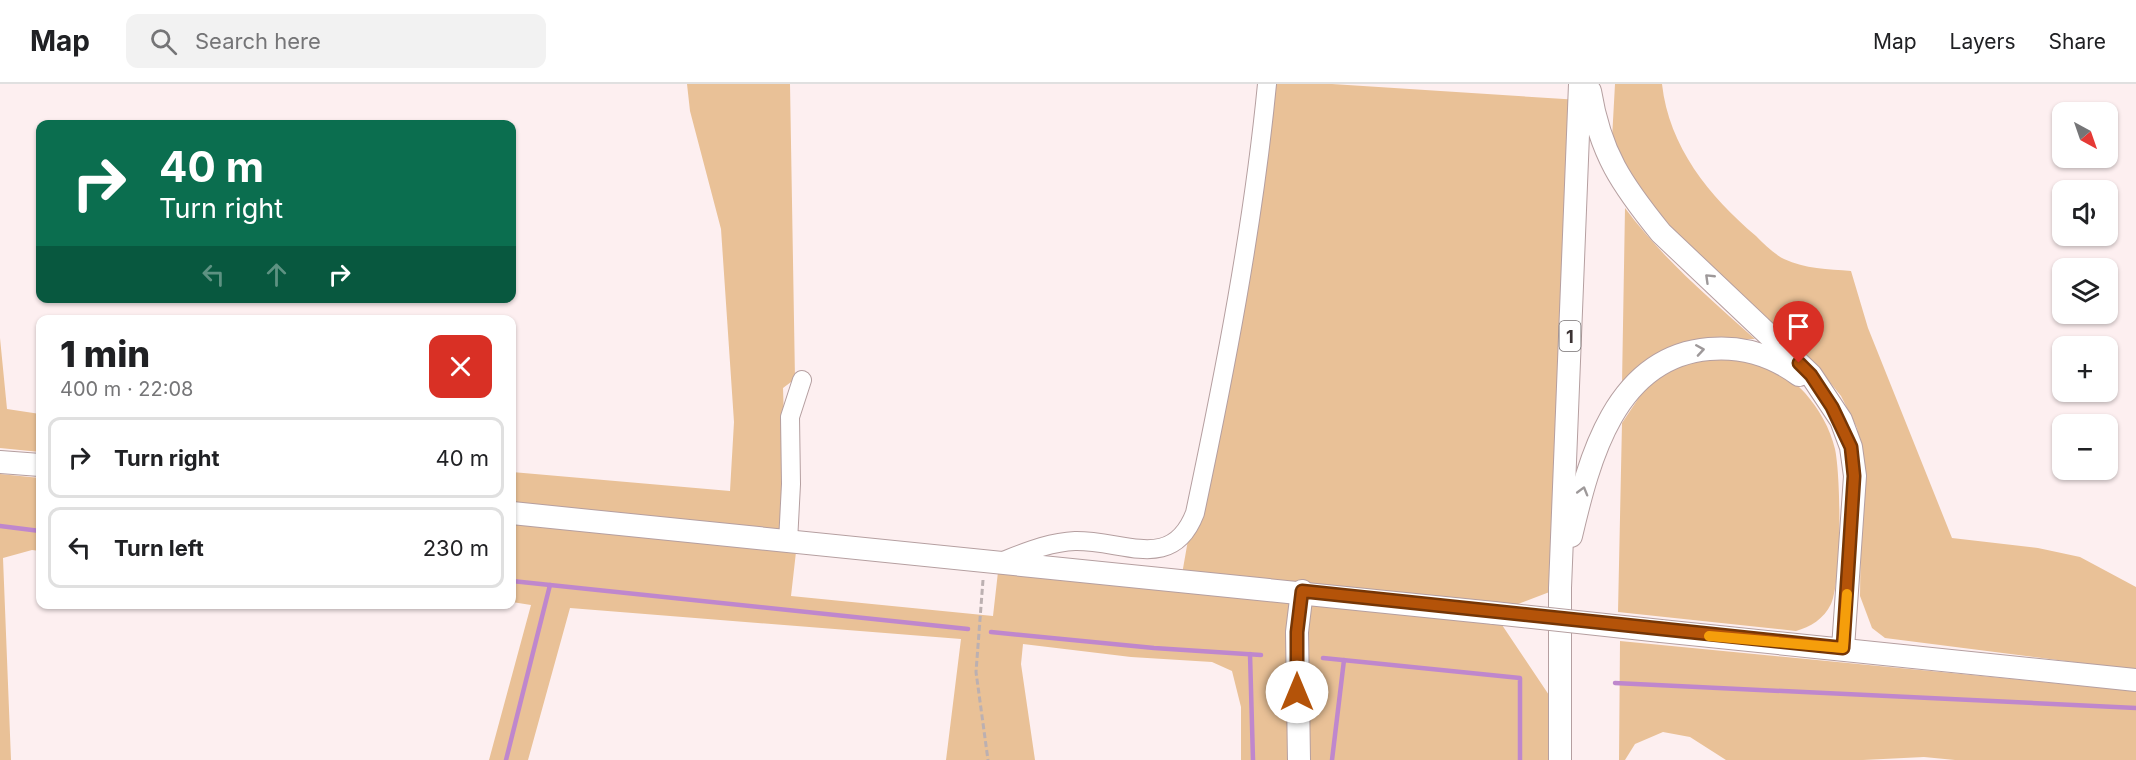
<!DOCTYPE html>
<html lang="en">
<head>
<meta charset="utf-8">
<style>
	body { margin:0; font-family:Inter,sans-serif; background:#f2f2f2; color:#202124; height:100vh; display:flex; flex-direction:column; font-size:22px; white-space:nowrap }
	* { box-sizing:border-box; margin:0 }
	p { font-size:20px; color:#757577 }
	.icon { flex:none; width:33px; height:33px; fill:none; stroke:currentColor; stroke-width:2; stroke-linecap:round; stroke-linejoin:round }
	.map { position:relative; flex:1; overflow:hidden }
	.drawer { position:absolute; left:36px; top:231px; width:480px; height:294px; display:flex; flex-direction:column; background:#fff; border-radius:12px; box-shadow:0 2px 4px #0004 }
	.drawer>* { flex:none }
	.hud { position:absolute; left:36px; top:36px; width:480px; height:183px; border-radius:12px; box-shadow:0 2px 4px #0004; background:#0b6e4f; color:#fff; overflow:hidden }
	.needle { width:39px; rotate:140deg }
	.tools { position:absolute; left:2052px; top:18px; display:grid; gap:12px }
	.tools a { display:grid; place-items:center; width:66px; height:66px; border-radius:12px; background:#fff; box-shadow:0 2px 4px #0004; font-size:30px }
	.pin { position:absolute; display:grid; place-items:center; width:51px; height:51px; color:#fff; margin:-62px -26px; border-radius:50% 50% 50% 0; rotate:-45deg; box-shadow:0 0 6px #0007 }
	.pin .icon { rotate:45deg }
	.me { position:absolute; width:66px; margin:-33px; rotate:0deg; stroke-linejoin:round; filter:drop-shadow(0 0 4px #0008) }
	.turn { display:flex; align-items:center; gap:21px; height:126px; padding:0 24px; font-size:27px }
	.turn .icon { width:78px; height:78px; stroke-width:2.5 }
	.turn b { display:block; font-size:42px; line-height:51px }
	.lanes { display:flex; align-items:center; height:57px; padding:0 24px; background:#0003; justify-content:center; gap:30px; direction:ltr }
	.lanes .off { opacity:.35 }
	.round { display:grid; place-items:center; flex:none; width:63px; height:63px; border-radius:12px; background:#f2f2f2 }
	.summary { display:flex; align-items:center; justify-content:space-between; height:102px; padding:0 24px }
	h1 { font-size:36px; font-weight:800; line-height:45px }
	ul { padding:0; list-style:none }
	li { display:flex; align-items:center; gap:18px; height:81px; margin:0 12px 9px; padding:0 12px; border:3px solid #e0e0e0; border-radius:12px }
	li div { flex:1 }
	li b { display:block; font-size:22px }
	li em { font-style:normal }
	header { display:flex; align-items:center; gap:36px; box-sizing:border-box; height:84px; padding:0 30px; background:#fff; border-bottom:2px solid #e0e0e0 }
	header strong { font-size:28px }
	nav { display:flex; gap:33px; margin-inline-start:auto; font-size:21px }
	.search { width:420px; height:54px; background:#f2f2f2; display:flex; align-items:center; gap:15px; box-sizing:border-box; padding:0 21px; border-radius:12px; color:#757577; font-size:22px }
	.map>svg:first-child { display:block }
</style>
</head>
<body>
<header>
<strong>Map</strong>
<div class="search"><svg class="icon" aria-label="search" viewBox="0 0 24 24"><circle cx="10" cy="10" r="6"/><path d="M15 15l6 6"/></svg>Search here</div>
<nav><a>Map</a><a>Layers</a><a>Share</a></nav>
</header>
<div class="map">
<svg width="2136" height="676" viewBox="0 0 2136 676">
	<rect width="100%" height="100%" fill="#fdeff0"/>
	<g fill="#e9c197">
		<path d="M 687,0 L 790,0 L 795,295 L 783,304 L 788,457 L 797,459 L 791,512 L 993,532 L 999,479 L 1181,496 L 1268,0 L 1332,0 L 1580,16 L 1560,504 L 1494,529 L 1559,626 L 1560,676 L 1241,676 L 1241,623 L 1232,587 L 1212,578 L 1131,573 L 1023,560 L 1021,580 L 1035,676 L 946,676 L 961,555 L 570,524 L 528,676 L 489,676 L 531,521 L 512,518 L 512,388 L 730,407 L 734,338 L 721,145 L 690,27 Z"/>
		<path d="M 1615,0 L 1662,0 C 1669,63 1709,112 1756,152 C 1764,160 1774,170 1784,175 C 1805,185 1828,185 1851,187 L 1868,244 L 1952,454 L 2038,464 L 2080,473 L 2136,503 L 2136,586 L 1885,554 L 1872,544 L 1860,512 L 1862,376 L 1857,344 L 1841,312 L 1819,285 L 1649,127 L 1612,55 Z"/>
		<path d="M 1625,124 C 1663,175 1708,213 1755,255 L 1736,255 L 1622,300 Z"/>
		<path d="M 0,254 L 7,325 L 40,330 L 40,368 L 0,364 Z"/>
		<path d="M 1722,272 C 1752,279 1783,285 1805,309 C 1819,325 1830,344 1835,365 C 1841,393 1842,495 1831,520 C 1824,535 1810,543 1796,547 L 1618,528 L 1622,339 L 1644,306 L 1662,289 L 1689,277 Z"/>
		<path d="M 0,390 L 40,394 L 40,467 L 32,466 L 3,474 L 11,676 L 0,676 Z"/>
		<path d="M 1620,557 L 2136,607 L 2136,676 L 1955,676 L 1924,673 L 1863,676 L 1726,676 L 1690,653 L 1663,648 L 1635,660 L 1625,676 L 1619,676 Z"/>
	</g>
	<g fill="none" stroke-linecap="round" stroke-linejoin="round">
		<g stroke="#bf87cd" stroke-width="4.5">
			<path d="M 0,442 L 40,447"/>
			<path d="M 512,497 L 968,545"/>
			<path d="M 991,548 L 1154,564 L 1261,571"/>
			<path d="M 1250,570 L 1253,676"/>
			<path d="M 1323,574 L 1520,594 L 1520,676"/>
			<path d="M 1615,599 L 2136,624"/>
			<path d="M 506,676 L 550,501"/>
			<path d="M 1332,676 L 1344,576"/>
		</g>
		<g stroke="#b59fa0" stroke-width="20">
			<g id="minor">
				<path d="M 788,458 L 791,400 L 790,333 L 802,296"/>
				<path d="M 1000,478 C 1024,469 1049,458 1075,457 C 1124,456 1172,489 1195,429 C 1225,287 1253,144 1267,0"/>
			</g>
		</g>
		<g stroke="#b59fa0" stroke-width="24">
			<g id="major">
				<path d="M 1590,7 C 1600,69 1622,101 1661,149 L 1811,291 L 1841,336 L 1851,363 L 1855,392 L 1843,564"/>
				<path d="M 0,378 L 40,381"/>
				<path d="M 512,429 L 1494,529"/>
				<path d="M 1571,452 C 1589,375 1615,273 1709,265 C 1742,262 1772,271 1799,291"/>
				<path d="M 1661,547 L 2136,596"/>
				<path d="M 1299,676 L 1297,548 L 1302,507"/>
				<path d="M 1560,676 L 1560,504 L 1580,0"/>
			</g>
		</g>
		<path stroke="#bcb0b1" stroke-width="3" stroke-dasharray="6 3" stroke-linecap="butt" d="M 983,496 L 976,588 L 988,676"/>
		<use href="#minor" stroke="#fff" stroke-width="18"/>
		<use href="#major" stroke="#fff" stroke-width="22"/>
		<g stroke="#b59fa0" stroke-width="24" stroke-linecap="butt">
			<path id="major-bridge" d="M 1494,529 L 1661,547"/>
		</g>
		<use href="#major-bridge" stroke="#fff" stroke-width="22"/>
	</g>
	<defs><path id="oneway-chevron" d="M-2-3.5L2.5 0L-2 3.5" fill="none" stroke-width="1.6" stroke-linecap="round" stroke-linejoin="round" transform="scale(1.5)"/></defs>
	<g stroke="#9e999a">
		<use href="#oneway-chevron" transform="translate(1709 194) rotate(-136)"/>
		<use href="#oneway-chevron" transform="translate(1700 266) rotate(-9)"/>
		<use href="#oneway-chevron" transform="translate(1583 407) rotate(-74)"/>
	</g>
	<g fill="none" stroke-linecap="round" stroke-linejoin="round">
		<g stroke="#753606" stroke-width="15">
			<path id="route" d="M 1297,608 L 1297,548 L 1302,507 L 1843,564 L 1854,392 L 1851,363 L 1832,323 L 1811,291 L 1799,279"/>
		</g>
		<use href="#route" stroke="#b45309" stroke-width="10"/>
		<path stroke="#f59e0b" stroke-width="10" d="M 1709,552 L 1843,564 L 1847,510"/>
	</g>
	<g text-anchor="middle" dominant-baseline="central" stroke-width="6" stroke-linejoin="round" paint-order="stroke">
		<rect fill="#fff" stroke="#767071" stroke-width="1.5" x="1559.5" y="237" width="21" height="30" rx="4.5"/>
		<g font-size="18" font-weight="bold" fill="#3c3334">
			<text x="1570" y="252">1</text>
		</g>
	</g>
</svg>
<div class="tools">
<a><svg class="needle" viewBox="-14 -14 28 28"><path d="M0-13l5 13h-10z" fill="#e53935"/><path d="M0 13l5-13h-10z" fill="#757577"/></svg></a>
<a><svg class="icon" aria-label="sound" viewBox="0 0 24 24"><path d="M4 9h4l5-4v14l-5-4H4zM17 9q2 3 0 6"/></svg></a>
<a><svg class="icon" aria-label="layers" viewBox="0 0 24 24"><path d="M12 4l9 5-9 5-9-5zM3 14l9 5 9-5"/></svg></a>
<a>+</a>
<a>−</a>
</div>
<div class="pin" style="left:1799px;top:279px;background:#d93025"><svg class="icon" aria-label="arrive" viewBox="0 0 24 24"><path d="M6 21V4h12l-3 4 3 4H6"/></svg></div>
<svg class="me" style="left:1297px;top:608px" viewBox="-20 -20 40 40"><circle r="19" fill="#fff"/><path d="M0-13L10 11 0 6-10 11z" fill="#b45309"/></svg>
<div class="hud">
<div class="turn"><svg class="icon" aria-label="right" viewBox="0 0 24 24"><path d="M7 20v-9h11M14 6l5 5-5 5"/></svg><div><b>40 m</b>Turn right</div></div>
<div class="lanes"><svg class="icon off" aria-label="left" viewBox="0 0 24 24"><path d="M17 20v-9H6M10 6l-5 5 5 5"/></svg><svg class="icon off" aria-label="ahead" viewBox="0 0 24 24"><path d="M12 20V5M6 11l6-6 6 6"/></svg><svg class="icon" aria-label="right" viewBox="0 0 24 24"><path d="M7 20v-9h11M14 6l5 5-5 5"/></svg></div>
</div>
<section class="drawer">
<div class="summary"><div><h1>1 min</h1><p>400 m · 22:08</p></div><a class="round" style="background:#d93025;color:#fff"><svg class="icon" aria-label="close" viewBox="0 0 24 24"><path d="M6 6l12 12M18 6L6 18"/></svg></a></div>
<ul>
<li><svg class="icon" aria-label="right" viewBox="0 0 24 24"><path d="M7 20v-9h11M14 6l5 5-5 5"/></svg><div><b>Turn right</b></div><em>40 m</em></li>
<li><svg class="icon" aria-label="left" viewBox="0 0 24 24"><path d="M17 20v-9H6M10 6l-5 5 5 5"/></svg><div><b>Turn left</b></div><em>230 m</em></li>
</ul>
</section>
</div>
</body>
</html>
